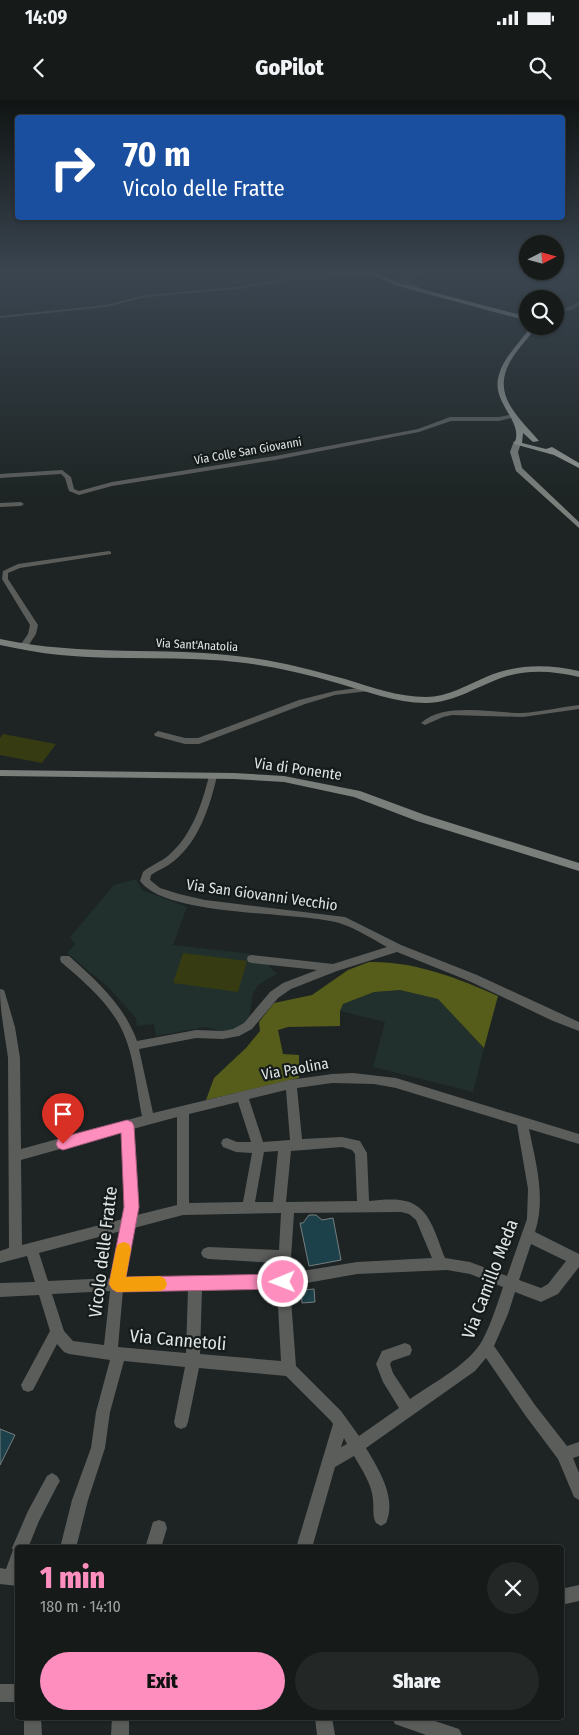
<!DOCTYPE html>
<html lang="en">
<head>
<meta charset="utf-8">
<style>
	body { margin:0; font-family:"Fira Sans Condensed",sans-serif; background:#232827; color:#f1f3f6; height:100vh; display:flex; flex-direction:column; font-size:19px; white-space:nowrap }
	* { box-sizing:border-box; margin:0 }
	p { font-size:16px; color:#9ea1a2 }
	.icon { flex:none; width:28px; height:28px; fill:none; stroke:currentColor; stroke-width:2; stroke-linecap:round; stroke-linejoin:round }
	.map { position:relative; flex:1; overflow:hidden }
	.panel { position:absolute; left:15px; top:1445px; width:549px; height:175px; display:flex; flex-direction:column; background:#161b1a; border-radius:5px; box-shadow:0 1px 4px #0004,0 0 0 1px #353939 }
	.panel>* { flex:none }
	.top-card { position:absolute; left:15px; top:15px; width:550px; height:105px; border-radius:5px; box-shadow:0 1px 4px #0004,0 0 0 1px #353939; background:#1a4fa0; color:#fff; overflow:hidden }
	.needle { width:32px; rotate:84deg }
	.buttons { position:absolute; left:519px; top:135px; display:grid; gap:10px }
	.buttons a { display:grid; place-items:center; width:45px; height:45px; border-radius:50%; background:#161b1a; box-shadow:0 1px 4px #0004,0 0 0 1px #353939; font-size:25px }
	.pin { position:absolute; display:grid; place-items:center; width:42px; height:42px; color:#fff; margin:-51px -21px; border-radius:50% 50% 50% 0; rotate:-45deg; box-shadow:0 0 5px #0007 }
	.pin .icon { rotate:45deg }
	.me { position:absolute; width:55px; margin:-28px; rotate:269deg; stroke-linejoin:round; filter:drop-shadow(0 0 4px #0008) }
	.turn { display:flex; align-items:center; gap:18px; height:105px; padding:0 25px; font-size:22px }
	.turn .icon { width:65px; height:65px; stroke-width:2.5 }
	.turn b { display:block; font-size:35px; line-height:42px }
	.round { display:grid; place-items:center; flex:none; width:52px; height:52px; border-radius:26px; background:#232827 }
	.headline { display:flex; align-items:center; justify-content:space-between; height:85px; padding:0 25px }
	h1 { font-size:30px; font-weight:800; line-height:38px; color:#fe8ebe }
	.cta { display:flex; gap:10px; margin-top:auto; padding:10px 25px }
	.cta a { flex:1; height:58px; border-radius:30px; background:#fe8ebe; color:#111; font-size:20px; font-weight:800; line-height:58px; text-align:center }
	.cta a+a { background:#232827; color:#f1f3f6 }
	.status { display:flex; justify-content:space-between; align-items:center; height:35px; padding:0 25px; background:#161b1a; direction:ltr }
	.status svg { height:14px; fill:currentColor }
	header { display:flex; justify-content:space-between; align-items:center; height:65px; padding:0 25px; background:#161b1a; font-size:22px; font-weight:800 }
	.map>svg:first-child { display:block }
</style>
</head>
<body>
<div class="status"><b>14:09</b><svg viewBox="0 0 49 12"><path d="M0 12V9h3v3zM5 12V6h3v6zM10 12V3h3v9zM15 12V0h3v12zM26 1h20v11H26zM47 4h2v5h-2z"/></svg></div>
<header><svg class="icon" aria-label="back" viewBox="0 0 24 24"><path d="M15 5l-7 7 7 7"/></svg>GoPilot<svg class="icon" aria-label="search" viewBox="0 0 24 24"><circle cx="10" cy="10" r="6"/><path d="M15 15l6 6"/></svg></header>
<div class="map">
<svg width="579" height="1635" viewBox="0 0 579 1635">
	<rect width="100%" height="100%" fill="#1d2423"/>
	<g fill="#21302d">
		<path d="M 136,779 L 142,790 L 187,807 L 173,845 L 252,854 L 251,863 L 267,864 L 277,874 L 258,885 L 253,893 L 249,917 L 244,923 L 237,929 L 225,932 L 205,927 L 156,936 L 154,924 L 137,926 L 136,918 L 108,887 L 67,853 L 75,844 L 70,837 L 114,785 Z"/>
		<path d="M 400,890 L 438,899 L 484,948 L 473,992 L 373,967 L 385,922 L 340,911 L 343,904 L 374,892 Z"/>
	</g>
	<g fill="#363b11">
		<path d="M 3,634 L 56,644 L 42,663 L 0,655 L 0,638 Z"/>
		<path d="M 183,853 L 247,861 L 238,892 L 173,883 Z"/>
	</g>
	<path fill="#565c19" d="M 369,862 C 414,861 458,878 498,896 L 484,948 L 438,899 L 400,890 L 374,892 L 343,904 L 340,911 L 340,926 L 288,927 L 278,930 L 283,954 L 299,955 L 299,978 L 206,1000 L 214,978 L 246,948 L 260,931 L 259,922 L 274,903 L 312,895 L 348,870 Z"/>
	<g fill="#1d414a" stroke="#767e81">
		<path d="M 309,1115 L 316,1115 L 322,1120 L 333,1118 L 341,1160 L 309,1166 L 300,1123 L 303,1123 Z"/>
		<path d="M 314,1189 L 315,1202 L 302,1203 L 301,1190 Z"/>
		<path d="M 0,1329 L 15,1335 L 0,1365 Z"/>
	</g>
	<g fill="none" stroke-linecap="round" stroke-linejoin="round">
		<g fill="#5b5d5b" fill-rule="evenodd">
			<path d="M 426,170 L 432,170 L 405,180 L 423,189 L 423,191 L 419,191 L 399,180 Z"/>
			<path d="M 352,173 L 381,177 L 379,178 L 352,175 L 300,178 L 237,189 L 146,197 L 106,207 L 0,218 L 0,216 L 106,205 L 146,195 L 237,187 L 300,176 Z"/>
			<path d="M 579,202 L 579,205 L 573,209 L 555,213 L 555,211 L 569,207 Z"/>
			<path d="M 513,314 L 516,316 L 515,317 L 499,321 L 451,321 L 419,332 L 275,360 L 112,386 L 79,395 L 69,391 L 65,378 L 61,374 L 0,378 L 0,374 L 62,370 L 71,377 L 74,389 L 79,391 L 112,382 L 275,356 L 418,329 L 450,317 L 499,317 Z"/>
			<path d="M 0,403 L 21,402 L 24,404 L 21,406 L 0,407 Z"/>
			<path d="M 109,451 L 111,452 L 111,454 L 20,468 L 8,473 L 8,479 L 38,525 L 36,534 L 26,549 L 20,549 L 19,547 L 28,534 L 30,525 L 2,479 L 3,471 L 18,464 Z"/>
			<path d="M 366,587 L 370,589 L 369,591 L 335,595 L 305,604 L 199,644 L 185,644 L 155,636 L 154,634 L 158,631 L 185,638 L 198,638 L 299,600 L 335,591 Z"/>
			<path d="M 579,605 L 579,609 L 523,617 L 452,615 L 443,617 L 425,625 L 421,623 C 444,602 492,613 522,613 C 541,612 560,607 579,605 Z"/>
			<path d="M 213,673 L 217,676 C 210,706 199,741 174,761 C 167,767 158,770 151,775 L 150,780 L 160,788 L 179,794 L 205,800 L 345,817 L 401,845 L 477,875 L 579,922 L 579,931 L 553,921 L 469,881 L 397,852 L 337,871 L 291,889 L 278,898 L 252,929 L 239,936 L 223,939 L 196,938 L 139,949 L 153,1013 L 289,980 L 332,974 L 353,973 L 396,978 L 579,1034 L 579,1044 L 529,1029 C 536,1063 546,1098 535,1132 L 579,1154 L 579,1167 L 558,1194 L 541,1202 L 515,1192 L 508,1214 L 494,1246 L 535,1305 L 567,1346 L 579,1342 L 579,1356 L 573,1358 L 579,1373 L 579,1400 L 574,1397 L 558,1359 L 525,1315 L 486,1258 L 475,1271 L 366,1348 C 379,1370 397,1398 386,1423 L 381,1426 L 376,1423 C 372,1416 374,1408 373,1400 C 372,1384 362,1370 354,1356 L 335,1367 L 312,1448 L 296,1448 L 333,1324 L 331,1321 L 286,1276 L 199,1268 L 188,1322 L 186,1327 L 181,1329 L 176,1327 L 174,1322 L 185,1267 L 124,1261 L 110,1312 L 105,1348 L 88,1400 L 76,1448 L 60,1448 L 72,1400 L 91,1348 L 96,1312 L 110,1260 L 69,1254 L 64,1252 L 57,1244 L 33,1290 L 28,1292 L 23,1290 L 21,1285 L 50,1231 L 39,1195 L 0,1197 L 0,1183 L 35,1182 L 27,1156 L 0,1163 L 0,1151 L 9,1148 L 8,958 C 5,935 0,912 0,889 L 4,890 L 5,893 L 15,927 L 20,958 L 21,1049 L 142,1016 C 136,986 134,951 119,924 C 105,899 82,880 61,862 L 60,859 L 61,856 L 69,856 C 97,881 124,905 137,941 L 196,930 L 223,931 L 233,929 L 244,923 L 270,892 L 283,883 L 317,870 L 252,863 L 248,862 L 247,859 L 248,856 L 252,855 L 333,864 L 387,847 C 372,839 356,828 339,823 C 295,811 166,817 140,781 L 143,772 C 151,765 161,762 169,755 C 192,735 202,704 209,676 ZM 332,983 L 374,984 L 396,988 L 517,1025 L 528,1089 L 527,1119 L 507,1176 L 470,1162 L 445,1158 C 435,1134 430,1103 400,1100 C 390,1099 379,1100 369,1101 L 367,1053 L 360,1041 L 342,1037 L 302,1039 L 297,988 ZM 286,990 L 290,1040 L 263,1042 L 249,999 ZM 238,1002 L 251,1042 L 237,1042 L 227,1038 L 223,1039 L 221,1043 L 223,1047 L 236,1052 L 252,1053 L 243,1102 L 189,1103 L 189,1014 ZM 177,1017 L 177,1105 L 137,1115 L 138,1107 L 133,1029 ZM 121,1032 L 126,1107 L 123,1119 L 22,1145 L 21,1060 ZM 342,1047 L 352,1050 L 355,1054 L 357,1101 L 286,1102 L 291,1051 ZM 278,1051 L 273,1102 L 255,1102 L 264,1052 ZM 401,1112 L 409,1114 L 416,1120 L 432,1158 L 357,1162 L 290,1173 L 294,1113 ZM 281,1113 L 279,1150 L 208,1147 L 203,1149 L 201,1153 L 203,1157 L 208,1159 L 278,1163 L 277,1175 L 125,1177 L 134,1128 L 183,1115 ZM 121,1131 L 112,1178 L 48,1181 L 39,1153 ZM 531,1144 L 566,1161 L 548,1184 L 541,1188 L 519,1180 ZM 447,1170 L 470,1174 L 503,1187 C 497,1205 491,1224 482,1241 C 468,1265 433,1283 410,1299 L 393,1273 L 390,1264 L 392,1261 L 410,1255 L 412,1250 L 410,1245 L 405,1243 L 382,1251 L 376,1264 L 383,1282 L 399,1308 L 359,1336 L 341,1311 L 296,1266 L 290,1186 L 357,1174 ZM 277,1188 L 281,1261 L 200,1254 L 202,1189 ZM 188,1189 L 186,1253 L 118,1247 L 123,1190 ZM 110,1191 L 104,1245 L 73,1241 L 64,1231 L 52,1194 ZM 344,1338 L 347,1344 L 341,1347 Z"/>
			<path d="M 52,1373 L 57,1376 L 60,1381 L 57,1386 L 39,1421 L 28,1448 L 18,1448 L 18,1486 L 0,1484 L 0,1468 L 6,1469 L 13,1450 L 12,1448 L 28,1411 L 47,1376 Z"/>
			<path d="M 159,1420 L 165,1422 L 167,1428 L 161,1448 L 145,1448 L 153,1422 Z"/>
			<path d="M 579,1485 L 579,1501 L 561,1505 L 561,1489 Z"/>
			<rect x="0" y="1584" width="18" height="18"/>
			<path d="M 24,1618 L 41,1618 L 42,1635 L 24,1635 Z"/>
			<path d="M 112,1618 L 129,1618 L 129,1635 L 111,1635 Z"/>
			<path d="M 315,1618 L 332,1618 L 335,1635 L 317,1635 Z"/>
			<path d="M 392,1618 L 426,1618 L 459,1629 L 462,1635 L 426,1635 L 395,1624 Z"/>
		</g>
		<g fill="#7a7f7b" fill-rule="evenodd">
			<path d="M 514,341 L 521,343 L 518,352 L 522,368 L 579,422 L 579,428 L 516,371 L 510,352 Z"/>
			<path d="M 0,539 C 83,557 162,546 245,557 C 279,561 312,570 345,579 C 371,587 398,597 426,597 C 448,597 467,585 486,577 C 516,564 548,564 579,571 L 579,577 C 553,571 526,569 501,578 C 476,587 453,603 426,603 C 395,603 366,591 337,583 C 307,574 276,567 245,563 C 183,555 121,561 60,555 C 39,553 20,549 0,545 Z"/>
			<path d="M 0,670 L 234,673 L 284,676 L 360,691 L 425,715 L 579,763 L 579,771 L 417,721 L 354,697 L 284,682 L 234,679 L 0,676 Z"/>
		</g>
		<g fill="#939893" fill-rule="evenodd">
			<path d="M 360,170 L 368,170 L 402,184 L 528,217 L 528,221 L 398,186 Z"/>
			<path d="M 531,226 L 537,226 C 530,236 522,244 515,254 C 488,292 515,313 539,341 L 533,342 L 523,333 L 522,343 L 546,349 L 552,347 L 579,363 L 579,368 L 554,355 L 514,344 C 525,323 493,304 498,279 C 502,257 520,244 531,226 Z"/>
		</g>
	</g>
	<linearGradient id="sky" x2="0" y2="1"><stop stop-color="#101413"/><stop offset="0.43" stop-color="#3a4550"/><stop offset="1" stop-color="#3a4550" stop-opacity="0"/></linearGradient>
	<rect width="579" height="399" fill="url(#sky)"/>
	<path fill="#fe8ebe" stroke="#a55c7c" d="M 127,1020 L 132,1022 L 134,1026 L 139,1107 L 126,1177 L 283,1174 L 289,1176 L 291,1182 L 289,1187 L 283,1189 L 117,1192 L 112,1189 L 109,1184 L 124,1107 L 121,1033 L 63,1050 L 58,1048 L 56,1044 L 58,1039 L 63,1037 Z"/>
	<path fill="#f59e0b" d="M 124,1142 L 129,1144 L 131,1149 L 126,1177 L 160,1176 L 165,1179 L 167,1184 L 165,1189 L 160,1191 L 117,1192 L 112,1189 L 109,1184 L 116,1149 L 118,1144 Z"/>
	<g text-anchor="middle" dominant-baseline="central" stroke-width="4.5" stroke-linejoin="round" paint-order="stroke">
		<g font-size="12" fill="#e0e5e4" stroke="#141b1a">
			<text transform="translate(248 351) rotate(-10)">Via Colle San Giovanni</text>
			<text transform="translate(197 545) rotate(3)">Via Sant'Anatolia</text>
		</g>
		<g font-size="15" fill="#e0e5e4" stroke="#141b1a">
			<text transform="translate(298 669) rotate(8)">Via di Ponente</text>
			<text transform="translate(262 795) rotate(8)">Via San Giovanni Vecchio</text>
			<text transform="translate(295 969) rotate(-10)">Via Paolina</text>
		</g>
		<g font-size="18" fill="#e0e5e4" stroke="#141b1a">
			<text transform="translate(103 1152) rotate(-83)">Vicolo delle Fratte</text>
			<text transform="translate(490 1179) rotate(-69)">Via Camillo Meda</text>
			<text transform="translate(178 1240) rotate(5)">Via Cannetoli</text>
		</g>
	</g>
</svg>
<div class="buttons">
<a><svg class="needle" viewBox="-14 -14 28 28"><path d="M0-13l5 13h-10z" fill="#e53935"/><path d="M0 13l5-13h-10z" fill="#9ea1a2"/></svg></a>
<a><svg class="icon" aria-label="search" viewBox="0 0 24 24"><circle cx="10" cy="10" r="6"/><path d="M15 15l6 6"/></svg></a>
</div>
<div class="pin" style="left:63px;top:1044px;background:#d93025"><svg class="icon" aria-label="arrive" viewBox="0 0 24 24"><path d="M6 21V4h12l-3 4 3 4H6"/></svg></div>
<svg class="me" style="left:283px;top:1182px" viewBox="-20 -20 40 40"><circle r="17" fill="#fe8ebe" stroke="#fff" stroke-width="3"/><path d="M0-11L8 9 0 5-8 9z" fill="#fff"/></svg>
<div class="top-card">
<div class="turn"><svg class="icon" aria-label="right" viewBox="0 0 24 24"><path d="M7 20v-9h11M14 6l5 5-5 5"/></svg><div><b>70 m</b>Vicolo delle Fratte</div></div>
</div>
<section class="panel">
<div class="headline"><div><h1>1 min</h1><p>180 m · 14:10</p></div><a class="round"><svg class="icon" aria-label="close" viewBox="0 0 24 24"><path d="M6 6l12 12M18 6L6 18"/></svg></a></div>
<div class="cta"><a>Exit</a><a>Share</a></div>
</section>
</div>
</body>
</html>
